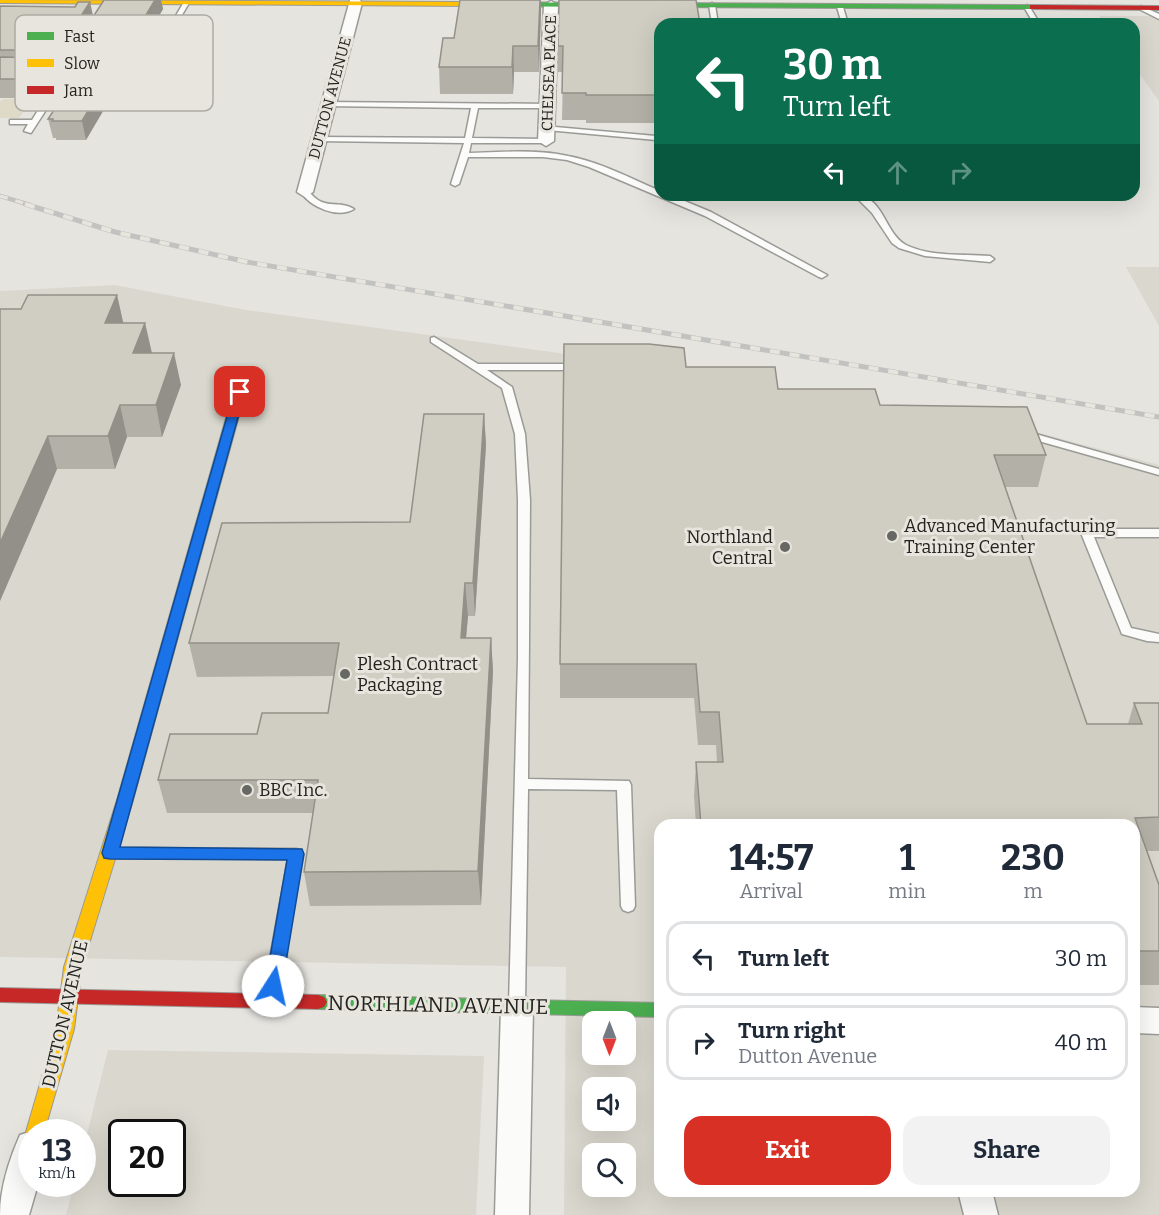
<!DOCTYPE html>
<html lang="en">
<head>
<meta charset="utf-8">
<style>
	body { margin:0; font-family:Bitter,serif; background:#f2f2f3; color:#1f2937; height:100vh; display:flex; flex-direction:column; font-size:22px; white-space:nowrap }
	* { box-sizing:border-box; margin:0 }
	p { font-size:20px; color:#747a83 }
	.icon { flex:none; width:33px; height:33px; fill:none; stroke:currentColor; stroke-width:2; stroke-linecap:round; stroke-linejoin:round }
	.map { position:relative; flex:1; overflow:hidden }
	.sheet { position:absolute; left:654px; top:819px; width:486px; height:378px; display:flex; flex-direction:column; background:#fff; border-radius:18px; box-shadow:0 6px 24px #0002 }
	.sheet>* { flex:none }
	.banner { position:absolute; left:654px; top:18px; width:486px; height:183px; border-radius:18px; box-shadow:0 6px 24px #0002; background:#0b6e4f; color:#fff; overflow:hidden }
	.needle { width:39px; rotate:180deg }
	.buttons { position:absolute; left:582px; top:1011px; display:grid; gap:12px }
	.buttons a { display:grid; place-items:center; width:54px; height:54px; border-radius:12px; background:#fff; box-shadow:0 6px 24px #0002; font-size:30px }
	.speed { position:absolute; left:18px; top:1119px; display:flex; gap:12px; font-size:30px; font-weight:700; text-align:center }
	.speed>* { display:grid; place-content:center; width:78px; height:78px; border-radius:50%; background:#fff; box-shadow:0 6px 24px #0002; line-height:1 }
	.speed small { font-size:15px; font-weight:400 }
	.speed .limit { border:3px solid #111; border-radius:9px; background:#fff; color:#111 }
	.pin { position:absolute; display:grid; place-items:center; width:51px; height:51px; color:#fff; margin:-26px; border-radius:12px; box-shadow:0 3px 9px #0006 }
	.me { position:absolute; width:66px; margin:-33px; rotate:10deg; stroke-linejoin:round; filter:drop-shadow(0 0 4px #0008) }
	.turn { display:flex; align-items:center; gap:21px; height:126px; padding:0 30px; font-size:27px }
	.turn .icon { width:78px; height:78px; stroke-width:2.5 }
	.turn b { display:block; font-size:42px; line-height:51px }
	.lanes { display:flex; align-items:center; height:57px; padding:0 30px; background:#0003; justify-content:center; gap:30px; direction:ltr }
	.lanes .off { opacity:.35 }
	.eta { display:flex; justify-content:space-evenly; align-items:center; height:102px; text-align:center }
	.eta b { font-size:36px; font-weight:700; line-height:42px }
	.button { display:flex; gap:12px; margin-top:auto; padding:12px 30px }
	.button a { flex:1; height:69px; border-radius:18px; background:#d93025; color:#fff; font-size:24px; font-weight:700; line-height:69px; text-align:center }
	.button a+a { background:#f2f2f3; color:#1f2937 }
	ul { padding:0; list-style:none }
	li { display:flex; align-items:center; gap:18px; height:75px; margin:0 12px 9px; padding:0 18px; border:3px solid #e0e1e3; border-radius:18px }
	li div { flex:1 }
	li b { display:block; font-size:22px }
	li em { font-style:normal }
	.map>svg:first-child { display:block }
</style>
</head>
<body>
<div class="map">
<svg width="1159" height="1215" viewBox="0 0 1159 1215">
	<rect width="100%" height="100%" fill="#e5e4df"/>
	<g fill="#dad8ce" fill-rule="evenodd">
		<path d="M 1099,16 L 1159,16 L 1159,101 L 1134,66 L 1134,24 L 1105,24 Z"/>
		<path d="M 1126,267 L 1159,267 L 1159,326 Z"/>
		<path d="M 115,285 L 246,310 L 559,353 L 1025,429 L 1159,465 L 1159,1215 L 564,1215 L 566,967 L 0,957 L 0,291 ZM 660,825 L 1134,825 L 1134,1191 L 660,1191 ZM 592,1022 L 626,1022 L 626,1054 L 592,1054 ZM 592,1088 L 626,1088 L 626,1120 L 592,1120 ZM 592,1154 L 626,1154 L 626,1186 L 592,1186 Z"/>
		<path d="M 108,1050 L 484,1056 L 476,1215 L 66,1215 L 74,1184 L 82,1184 L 83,1150 ZM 172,1132 L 172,1184 L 122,1184 L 122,1132 Z"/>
	</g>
	<path fill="#dfdac7" d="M 5,99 L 32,99 L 19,118 L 0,118 L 0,101 Z"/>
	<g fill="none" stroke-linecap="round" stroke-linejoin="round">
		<g stroke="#9a9a96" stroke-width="3">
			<g id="lane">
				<path d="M 184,2 L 189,3 L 176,25 L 172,25 L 171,24 Z"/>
				<path d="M 712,3 L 715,5 L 718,24 L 712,24 L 709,5 Z"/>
				<path d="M 840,5 L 843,7 L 848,24 L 842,24 L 837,7 Z"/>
				<path d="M 1027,5 L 1029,6 L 1040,24 L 1034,24 L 1024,7 Z"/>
				<path d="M 1141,6 L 1159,14 L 1159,19 L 1139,9 L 1138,8 Z"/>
				<path d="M 59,77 L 66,79 L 31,133 L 24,131 L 28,124 L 10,124 L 10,120 L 32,120 Z"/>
				<path d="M 324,102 L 551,104 L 552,106 L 548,108 L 478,108 L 472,138 L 546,139 L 550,141 L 546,143 L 471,143 L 469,153 C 502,152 536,149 568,156 C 600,162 630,178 660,191 L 660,195 L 670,195 L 711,212 L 827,275 L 822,278 L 819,277 L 705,216 L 589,167 L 567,160 L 543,157 L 468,157 L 459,184 L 455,186 L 451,184 L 464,143 L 318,141 L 314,139 L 318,137 L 465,138 L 471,108 L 327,106 L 323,104 Z"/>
				<path d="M 544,126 L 656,136 L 660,138 L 656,140 L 547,130 L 543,128 Z"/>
				<path d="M 302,190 L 308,190 C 323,212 338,199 354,209 C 338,219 310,207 301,192 Z"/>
				<path d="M 854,195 C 884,195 884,233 906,245 C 930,257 964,254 990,256 L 994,259 L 990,262 L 925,256 L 899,248 L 892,243 L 872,213 Z"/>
				<path d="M 434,337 L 478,364 L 578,364 L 583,367 L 578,370 L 487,370 L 512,387 L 525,434 L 530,500 L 528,779 L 629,781 L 631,785 L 635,906 L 633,910 L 628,912 L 623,910 L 621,906 L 617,790 L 528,789 L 525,1005 L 522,1010 L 517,1012 L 512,1010 L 509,1005 L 518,658 L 518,500 L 515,434 L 502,388 L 431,342 L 431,338 Z"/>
				<path d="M 1025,431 L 1159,469 L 1159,475 L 1021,436 L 1020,434 L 1021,432 Z"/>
				<path d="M 1087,529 L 1159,529 L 1159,537 L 1094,537 L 1131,628 L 1159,634 L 1159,642 L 1147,641 L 1122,634 L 1081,533 Z"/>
				<path d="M 114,848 L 296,849 L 301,850 L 303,854 L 276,1002 L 271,1004 L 266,1002 L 263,997 L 288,859 L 114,858 L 109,857 L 107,853 L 109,849 Z"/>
			</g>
		</g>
		<g stroke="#9a9a96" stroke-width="3">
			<g id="street">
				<path d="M 350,0 L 360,0 L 362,3 L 313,192 L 305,197 L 297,192 Z"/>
				<path d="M 551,1 L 558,5 L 554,141 L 546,146 L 538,141 L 544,5 Z"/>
				<path d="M 517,994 L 528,998 L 533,1007 L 529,1215 L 495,1215 L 501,1007 L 506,998 Z"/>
				<path d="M 1134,1007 L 1159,1008 L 1159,1034 L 1134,1033 Z"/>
				<path d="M 32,1131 L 37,1132 L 32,1132 L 32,1184 L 38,1184 L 29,1215 L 0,1215 C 0,1188 9,1160 20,1135 Z"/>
				<path d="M 958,1191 L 992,1191 L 998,1215 L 964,1215 Z"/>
			</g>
		</g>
		<g stroke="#9a9a96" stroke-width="2">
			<g id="fast">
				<path d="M 470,2 L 604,3 L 608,5 L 604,7 L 467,6 L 466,4 Z"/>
				<path d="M 650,3 L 1033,5 L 1037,7 L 1033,9 L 653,7 L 650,7 Z"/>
				<path d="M 244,373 L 250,376 L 133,800 L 130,804 L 125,806 L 120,804 L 117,800 L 238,376 Z"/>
				<path d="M 318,995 L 660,1003 L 660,1017 L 318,1009 L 312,1007 L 309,1002 L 312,997 Z"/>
			</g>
		</g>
		<g stroke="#9a9a96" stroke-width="2">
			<g id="slow">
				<path d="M 0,0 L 470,2 L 474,4 L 470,6 L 0,3 Z"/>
				<path d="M 125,794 L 130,796 L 133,800 L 82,967 L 74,1029 L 44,1132 L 32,1132 L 32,1139 L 26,1132 L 56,1029 L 64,967 L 117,800 L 120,796 Z"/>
			</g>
		</g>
		<g stroke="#9a9a96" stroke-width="2">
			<g id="jam">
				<path d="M 1033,5 L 1159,6 L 1159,10 L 1030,9 L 1030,5 Z"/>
				<path d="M 0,988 L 318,995 L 324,997 L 327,1002 L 324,1007 L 318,1009 L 0,1002 Z"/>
			</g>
		</g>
		<use href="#lane" fill="#fbfbfa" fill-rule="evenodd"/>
		<use href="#street" fill="#fbfbfa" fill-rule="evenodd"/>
		<use href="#fast" fill="#4caf50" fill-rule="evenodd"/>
		<use href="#slow" fill="#ffc107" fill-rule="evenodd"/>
		<use href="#jam" fill="#c62828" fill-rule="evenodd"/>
		<g stroke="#c2c2c1" stroke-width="4.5">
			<path id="rail-far1" d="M 0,196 L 30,205"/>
		</g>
		<g stroke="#c2c2c1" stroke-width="5">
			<path id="rail" d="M 25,204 L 115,232 L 247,262 L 1159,417"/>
		</g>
		<use href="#rail-far1" stroke="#e7e5dd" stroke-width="3" stroke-dasharray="8" stroke-linecap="butt"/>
		<use href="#rail" stroke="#e7e5dd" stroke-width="4" stroke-dasharray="10" stroke-linecap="butt"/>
	</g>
	<g fill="#b3b1a7">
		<path d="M 104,0 L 161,0 L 163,9 L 86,140 L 56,140 L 56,138 L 53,138 L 48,119 L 62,98 L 56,98 L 53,84 L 43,98 L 0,98 L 0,6 L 93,17 Z"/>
		<path d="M 541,12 L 539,72 L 514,72 L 513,94 L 440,94 L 439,67 L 454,38 Z"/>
		<path d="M 660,24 L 660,123 L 586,123 L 586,120 L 562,120 L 563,72 L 558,72 L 558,46 Z"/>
		<path d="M 117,295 L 123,323 L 145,323 L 152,353 L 181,385 L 162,437 L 127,437 L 115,469 L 57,469 L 0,601 L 0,309 L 21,309 Z"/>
		<path d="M 686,367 L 778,389 L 880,405 L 1046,455 L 1038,487 L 1005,487 L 1087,724 L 1128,724 L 1134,703 L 1159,703 L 1159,851 L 1147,851 L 1159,885 L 1159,985 L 1134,985 L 1134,825 L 696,825 L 694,796 L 696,762 L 717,762 L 716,745 L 698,745 L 694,698 L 560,698 L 560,664 Z"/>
		<path d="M 484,414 L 486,445 L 475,616 L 468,616 L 466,638 L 491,638 L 493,671 L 481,905 L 310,906 L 304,872 L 313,813 L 167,813 L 158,780 L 257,734 L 328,713 L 334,676 L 197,677 L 189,643 L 410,522 Z"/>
	</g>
	<g fill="#929088">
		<path d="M 155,0 L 161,0 L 163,9 L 86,140 L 82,121 Z"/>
		<path d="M 540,0 L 541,0 L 541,12 L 539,72 L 538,46 Z"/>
		<path d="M 90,2 L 94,20 L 63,69 L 59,50 Z"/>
		<path d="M 513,46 L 514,72 L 513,94 L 512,67 Z"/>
		<path d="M 53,58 L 57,77 L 52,80 L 53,84 L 43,98 L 39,79 Z"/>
		<path d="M 117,295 L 124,326 L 105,323 Z"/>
		<path d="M 145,323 L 152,354 L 133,353 Z"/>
		<path d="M 174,353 L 181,385 L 162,437 L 156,405 Z"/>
		<path d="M 120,405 L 127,437 L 115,469 L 108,436 Z"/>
		<path d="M 484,414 L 486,445 L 475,616 L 473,583 Z"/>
		<path d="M 48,436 L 57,469 L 0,601 L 0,543 Z"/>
		<path d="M 465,583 L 468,616 L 463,671 L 461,638 Z"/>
		<path d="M 491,638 L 493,671 L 481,905 L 478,871 Z"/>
	</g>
	<g fill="#d0cec2" stroke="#929088" stroke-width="1.5">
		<path d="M 104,0 L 155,0 L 82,121 L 52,121 L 53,119 L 48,119 L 74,80 L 52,80 Z"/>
		<path d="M 460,0 L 540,0 L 538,46 L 513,46 L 512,67 L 439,67 L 443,38 L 454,38 Z"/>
		<path d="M 559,0 L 696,0 L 700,24 L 660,24 L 660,95 L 586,95 L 586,93 L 562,93 L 563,46 L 558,46 Z"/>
		<path d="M 78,2 L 90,2 L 59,50 L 0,50 L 0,6 L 75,7 Z"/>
		<path d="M 899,21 L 979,21 L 981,24 L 898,24 Z"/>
		<path d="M 0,57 L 53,58 L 39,79 L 0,79 Z"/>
		<path d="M 28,295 L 117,295 L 105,323 L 145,323 L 133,353 L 174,353 L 156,405 L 120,405 L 108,436 L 48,436 L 0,543 L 0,309 L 21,309 Z"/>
		<path d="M 564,344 L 649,344 L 684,348 L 686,367 L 775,367 L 778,389 L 875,389 L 880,405 L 1027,407 L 1046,455 L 994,455 L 1087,724 L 1142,724 L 1134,703 L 1159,703 L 1159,817 L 1135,818 L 1159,885 L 1159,951 L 1134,951 L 1134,825 L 701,825 L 696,762 L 723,762 L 719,712 L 700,712 L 696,664 L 560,664 Z"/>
		<path d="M 424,414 L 484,414 L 473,583 L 465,583 L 461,638 L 491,638 L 478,871 L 304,872 L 318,780 L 158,780 L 170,734 L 257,734 L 262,713 L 328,713 L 339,643 L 189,643 L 222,523 L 410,522 Z"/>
	</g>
	<path fill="#1a73e8" stroke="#114b97" stroke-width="1.5" d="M 240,389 L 245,392 L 120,847 L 302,849 L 304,854 L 282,986 L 279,992 L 273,994 L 267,992 L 265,986 L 287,860 L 110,859 L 104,858 L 102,853 L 234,392 Z"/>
	<g fill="#676763" stroke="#e7e5dd" stroke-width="2">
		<circle cx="892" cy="536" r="6"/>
		<circle cx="785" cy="547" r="6"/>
		<circle cx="345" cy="674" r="6"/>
		<circle cx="247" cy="790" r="6"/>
	</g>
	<g text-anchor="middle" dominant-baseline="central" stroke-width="6" stroke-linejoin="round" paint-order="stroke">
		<g font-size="15" fill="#232320" stroke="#e7e5dd">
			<text transform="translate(549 73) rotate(-88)">CHELSEA PLACE</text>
			<text transform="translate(330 98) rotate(-75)">DUTTON AVENUE</text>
		</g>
		<g font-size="18" fill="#232320" stroke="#e7e5dd" text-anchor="start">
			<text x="904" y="526">Advanced Manufacturing<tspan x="904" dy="21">Training Center</tspan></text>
			<text x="773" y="537" text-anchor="end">Northland<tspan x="773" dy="21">Central</tspan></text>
			<text x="357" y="664">Plesh Contract<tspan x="357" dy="21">Packaging</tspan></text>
			<text x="259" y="790">BBC Inc.</text>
		</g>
		<g font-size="18" fill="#232320" stroke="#e7e5dd">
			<text transform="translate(65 1014) rotate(-77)">DUTTON AVENUE</text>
		</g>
		<g font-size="21" fill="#232320" stroke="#e7e5dd">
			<text transform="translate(438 1005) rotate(1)">NORTHLAND AVENUE</text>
		</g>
	</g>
	<rect x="15" y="15" width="198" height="96" rx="9" fill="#e7e5dd" stroke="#acaba4" stroke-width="1.5"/>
	<rect x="27" y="32" width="27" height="8" fill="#4caf50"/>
	<rect x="27" y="59" width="27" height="8" fill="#ffc107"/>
	<rect x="27" y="86" width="27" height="8" fill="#c62828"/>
	<g font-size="16" fill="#232320">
		<text x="64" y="42">Fast</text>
		<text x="64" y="69">Slow</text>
		<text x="64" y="96">Jam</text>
	</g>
</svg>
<div class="buttons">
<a><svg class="needle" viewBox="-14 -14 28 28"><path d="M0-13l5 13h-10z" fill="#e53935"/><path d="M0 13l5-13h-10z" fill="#747a83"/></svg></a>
<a><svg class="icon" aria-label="sound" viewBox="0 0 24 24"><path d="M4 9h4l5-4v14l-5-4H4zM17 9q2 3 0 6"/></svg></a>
<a><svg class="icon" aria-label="search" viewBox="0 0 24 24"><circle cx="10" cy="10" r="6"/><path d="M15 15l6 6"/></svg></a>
</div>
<div class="speed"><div>13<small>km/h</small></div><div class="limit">20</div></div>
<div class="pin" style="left:240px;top:392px;background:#d93025"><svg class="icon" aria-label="arrive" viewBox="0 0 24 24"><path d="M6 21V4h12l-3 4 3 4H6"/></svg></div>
<svg class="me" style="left:273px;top:986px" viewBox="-20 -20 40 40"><circle r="19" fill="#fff"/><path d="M0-13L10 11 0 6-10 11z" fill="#1a73e8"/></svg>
<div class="banner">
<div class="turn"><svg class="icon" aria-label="left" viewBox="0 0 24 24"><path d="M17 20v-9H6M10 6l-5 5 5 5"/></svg><div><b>30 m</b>Turn left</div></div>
<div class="lanes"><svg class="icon" aria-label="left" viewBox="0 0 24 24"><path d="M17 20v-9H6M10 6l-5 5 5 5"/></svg><svg class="icon off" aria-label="ahead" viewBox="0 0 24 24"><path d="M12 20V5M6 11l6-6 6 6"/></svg><svg class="icon off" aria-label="right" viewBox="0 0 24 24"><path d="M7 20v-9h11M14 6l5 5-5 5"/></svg></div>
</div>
<section class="sheet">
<div class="eta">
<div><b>14:57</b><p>Arrival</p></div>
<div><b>1</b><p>min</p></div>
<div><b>230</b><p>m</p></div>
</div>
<ul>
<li><svg class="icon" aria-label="left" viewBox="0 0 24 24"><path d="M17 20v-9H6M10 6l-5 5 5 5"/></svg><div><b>Turn left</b></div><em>30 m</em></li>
<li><svg class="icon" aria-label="right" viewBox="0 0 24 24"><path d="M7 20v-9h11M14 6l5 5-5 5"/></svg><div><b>Turn right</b><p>Dutton Avenue</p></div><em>40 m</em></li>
</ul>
<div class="button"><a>Exit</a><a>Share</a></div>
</section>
</div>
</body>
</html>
